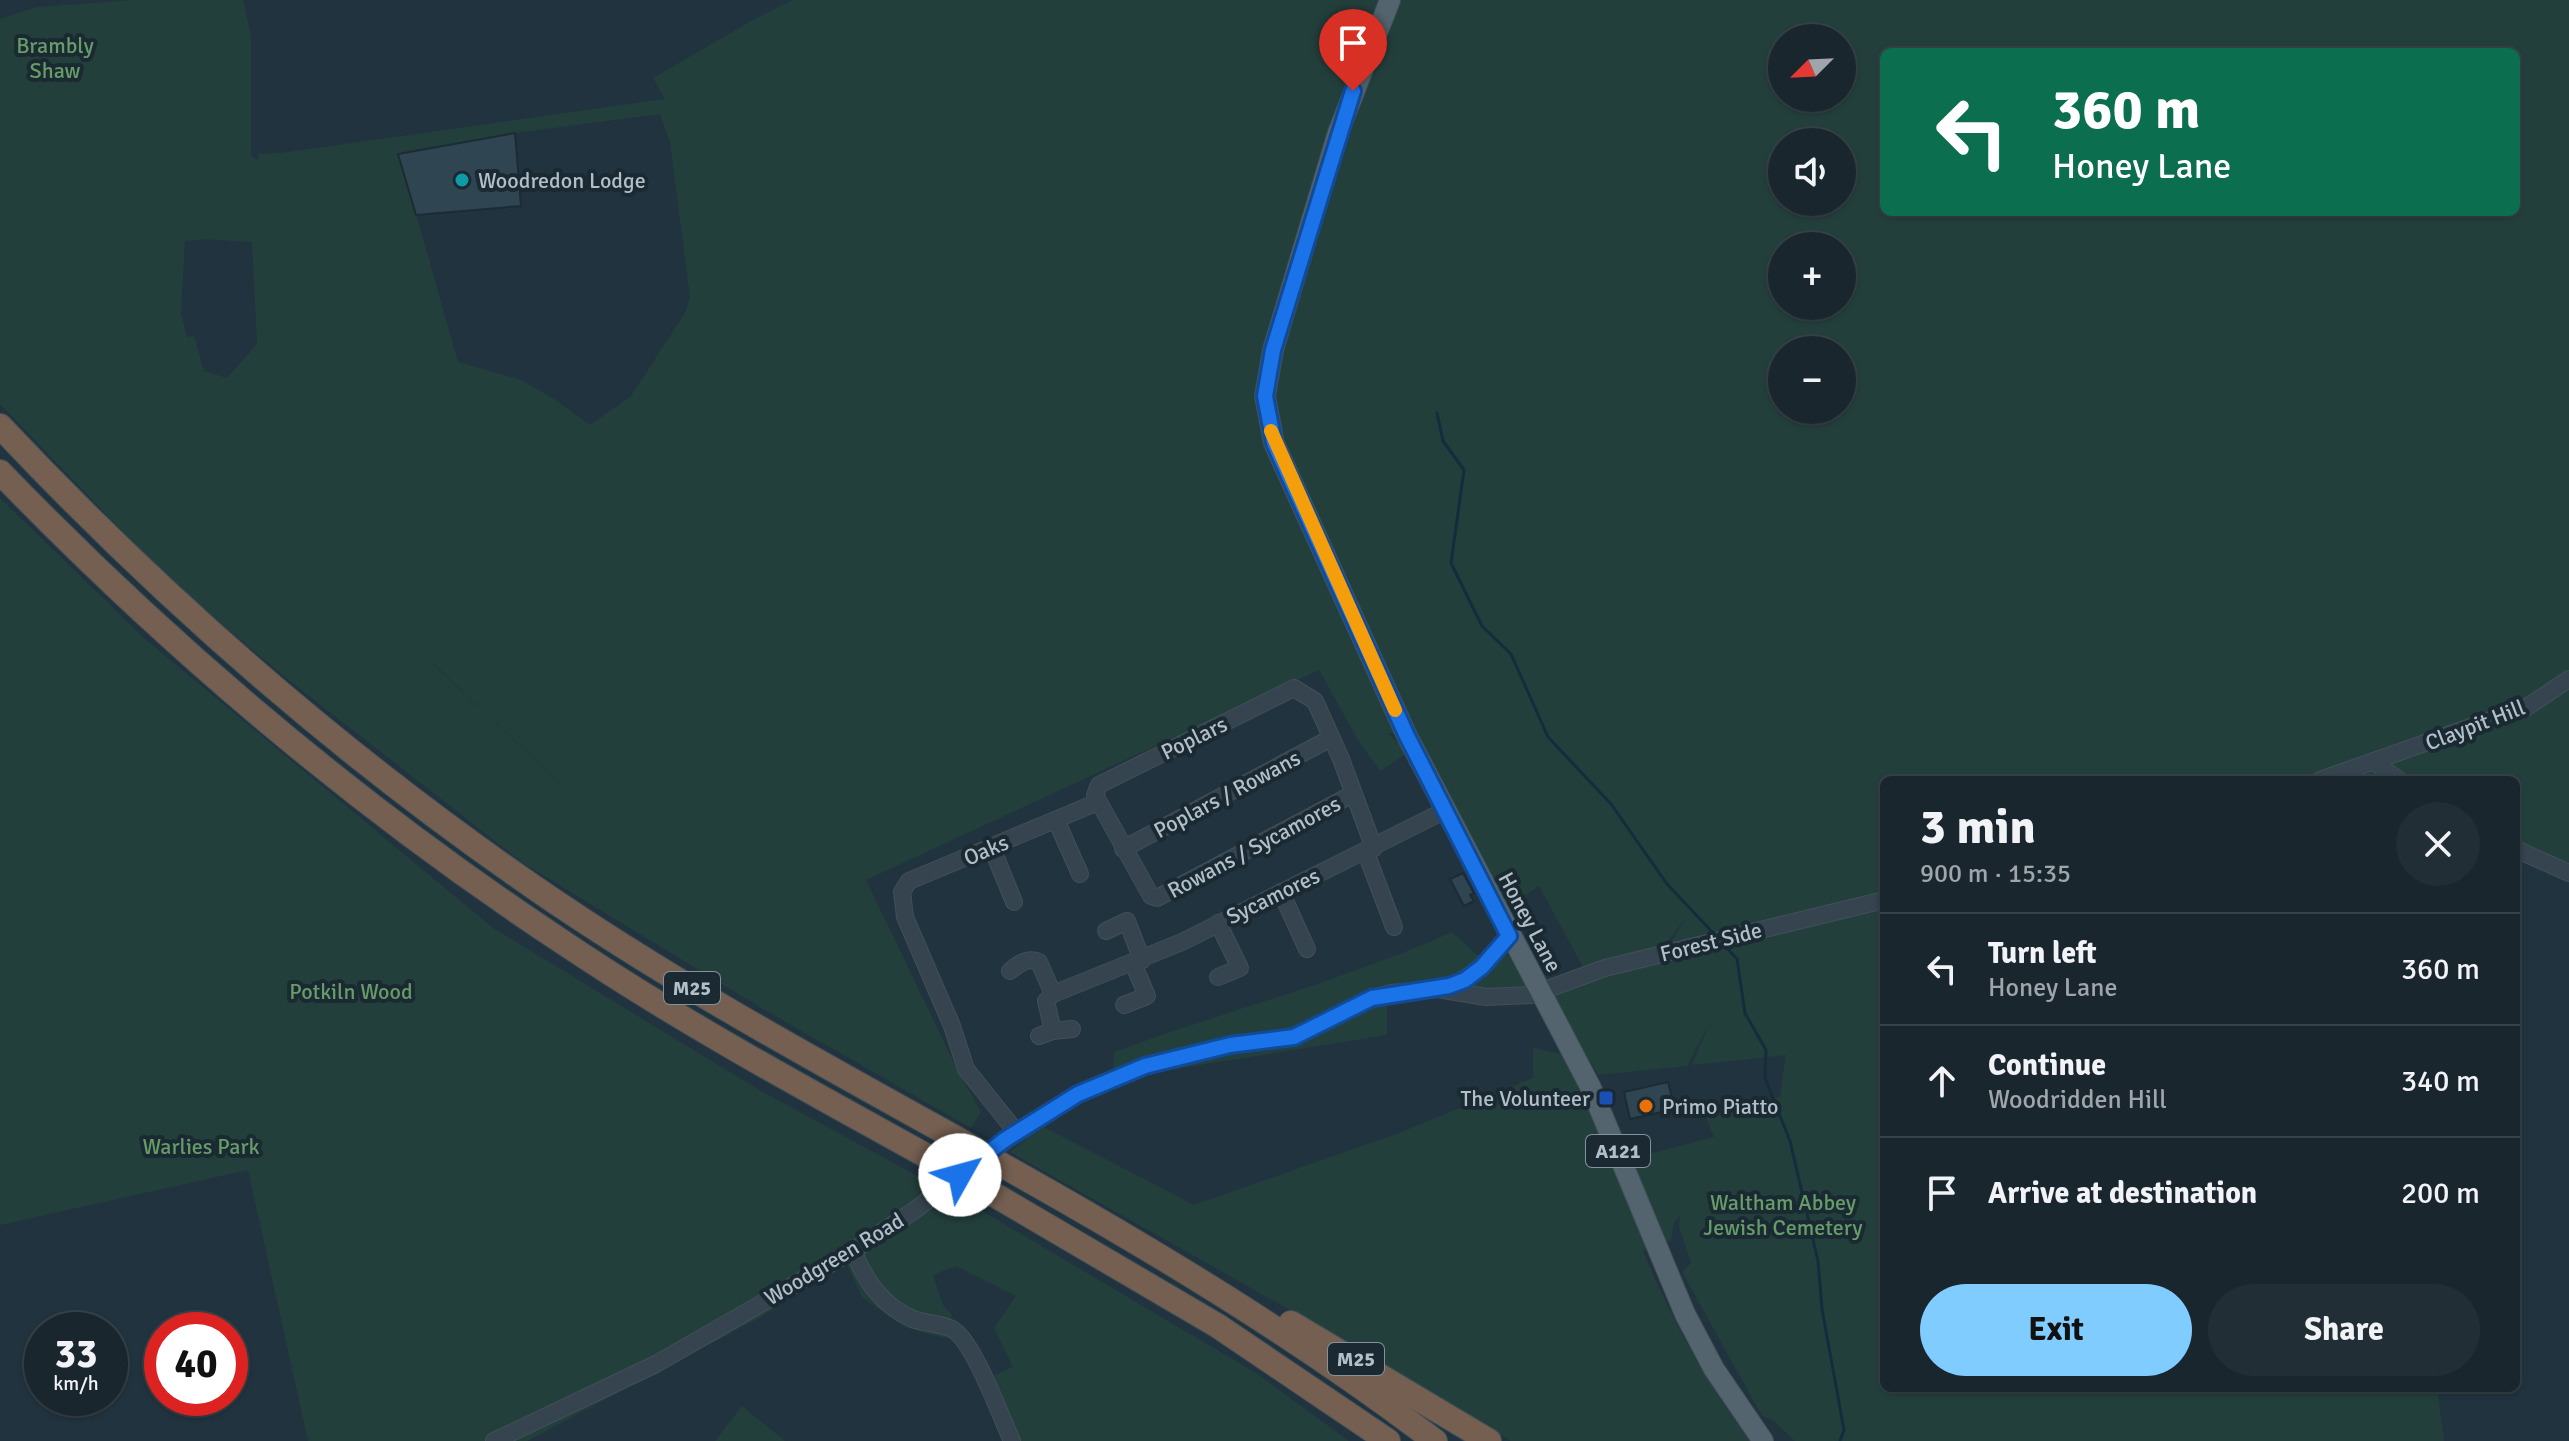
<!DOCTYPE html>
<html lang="en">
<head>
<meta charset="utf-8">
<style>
	body { margin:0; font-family:Signika,sans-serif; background:#222e36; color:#f1f3f6; height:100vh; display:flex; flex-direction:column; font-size:30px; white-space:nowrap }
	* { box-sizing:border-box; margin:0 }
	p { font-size:26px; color:#9fa5aa }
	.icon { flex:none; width:44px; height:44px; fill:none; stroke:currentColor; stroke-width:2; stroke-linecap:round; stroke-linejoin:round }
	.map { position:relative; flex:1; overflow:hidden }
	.panel { position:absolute; left:1880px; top:776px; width:640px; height:616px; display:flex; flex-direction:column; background:#19262e; border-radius:12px; box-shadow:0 2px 6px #0004,0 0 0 2px #37434a }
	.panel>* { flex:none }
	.top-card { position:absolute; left:1880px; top:48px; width:640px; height:168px; border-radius:12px; box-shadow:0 2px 6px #0004,0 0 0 2px #37434a; background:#0b6e4f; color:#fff; overflow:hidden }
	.needle { width:52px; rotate:246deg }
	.tools { position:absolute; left:1768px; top:24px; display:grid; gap:16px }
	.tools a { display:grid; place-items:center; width:88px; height:88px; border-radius:50%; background:#19262e; box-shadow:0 2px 6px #0004,0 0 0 2px #37434a; font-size:40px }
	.speed { position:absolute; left:24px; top:1312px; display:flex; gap:16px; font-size:40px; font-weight:700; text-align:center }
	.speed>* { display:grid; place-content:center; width:104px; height:104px; border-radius:50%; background:#19262e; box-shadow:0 2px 6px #0004,0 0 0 2px #37434a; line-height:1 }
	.speed small { font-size:20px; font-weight:400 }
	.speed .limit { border:12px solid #d22; background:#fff; color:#111 }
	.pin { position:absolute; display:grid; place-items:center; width:68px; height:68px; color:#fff; margin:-82px -34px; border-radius:50% 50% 50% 0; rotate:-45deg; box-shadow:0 0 8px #0007 }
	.pin .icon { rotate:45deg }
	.me { position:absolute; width:88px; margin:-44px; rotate:52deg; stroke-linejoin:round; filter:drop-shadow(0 0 6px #0008) }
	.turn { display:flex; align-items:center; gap:28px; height:168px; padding:0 40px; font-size:36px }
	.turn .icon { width:104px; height:104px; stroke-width:2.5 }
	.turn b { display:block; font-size:56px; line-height:68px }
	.round { display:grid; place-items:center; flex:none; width:84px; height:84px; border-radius:42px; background:#222e36 }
	.summary { display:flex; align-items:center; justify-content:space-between; height:136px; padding:0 40px }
	h1 { font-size:48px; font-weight:700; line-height:60px }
	.cta { display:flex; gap:16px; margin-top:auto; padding:16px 40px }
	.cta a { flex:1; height:92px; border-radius:48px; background:#80ccff; color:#111; font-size:32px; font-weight:700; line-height:92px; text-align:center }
	.cta a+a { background:#222e36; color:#f1f3f6 }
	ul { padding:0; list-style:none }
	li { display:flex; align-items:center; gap:24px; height:112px; padding:0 40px; border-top:2px solid #37434a }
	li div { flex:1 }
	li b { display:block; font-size:30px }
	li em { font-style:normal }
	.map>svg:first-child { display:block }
</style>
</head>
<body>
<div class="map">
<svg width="2569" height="1441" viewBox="0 0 2569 1441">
	<rect width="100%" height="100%" fill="#21333e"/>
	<g fill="#233f3c" fill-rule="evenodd">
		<path d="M 134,0 L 243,0 L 251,36 L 251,155 L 257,161 L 259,154 L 281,153 L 665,99 L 653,78 L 751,21 L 793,0 L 1384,0 L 1261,395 L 1398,733 L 1388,733 L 1408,753 L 1380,771 L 1358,740 L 1319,670 L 866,880 L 955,1065 L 981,1112 L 971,1128 L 763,1009 L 523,863 L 286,678 L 167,578 L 0,404 L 0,19 L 37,7 ZM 660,114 L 670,142 L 690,297 L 685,313 L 631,396 L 590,425 L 554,399 L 521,380 L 458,362 L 399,154 L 515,133 ZM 204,239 L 252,242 L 257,344 L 227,378 L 204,371 L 194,336 L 187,337 L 181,313 L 185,241 ZM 432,663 L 433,663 L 650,868 Z"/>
		<path d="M 1398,0 L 2569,0 L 2569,877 L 2516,861 L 2516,780 L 1884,780 L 1884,1388 L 2437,1388 L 2444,1441 L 1795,1441 L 1773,1420 L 1762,1416 L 1682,1272 L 1691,1263 L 1679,1227 L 1680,1215 L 1674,1222 L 1671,1240 L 1643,1251 C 1671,1319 1706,1383 1751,1441 L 1511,1441 L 1304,1318 L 1010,1152 L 1042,1126 L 1194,1205 L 1399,1133 L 1533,1078 L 1533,1048 L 1562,1054 L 1575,1071 L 1602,1133 L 1653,1153 L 1714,1137 L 1704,1113 L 1780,1097 L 1786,1055 L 1692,1065 L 1709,1024 L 1687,1066 L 1598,1075 L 1550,992 L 1659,961 L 1686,918 L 1660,951 L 1583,967 L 1539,886 L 1501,912 L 1423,745 L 1365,630 L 1304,496 L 1276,411 L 1277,367 L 1358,97 ZM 1782,38 L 1842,38 L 1842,98 L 1782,98 ZM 1884,52 L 2516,52 L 2516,212 L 1884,212 ZM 1782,142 L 1842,142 L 1842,202 L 1782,202 ZM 1782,246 L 1842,246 L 1842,306 L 1782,306 ZM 1782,350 L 1842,350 L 1842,410 L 1782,410 Z"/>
		<path d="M 0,498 L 145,639 L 493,928 L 761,1091 L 989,1215 L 1256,1373 L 1349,1441 L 1006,1441 L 977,1383 L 1013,1367 L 994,1328 L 1016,1296 L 956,1266 L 933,1275 L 943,1305 L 952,1315 L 945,1338 L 904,1327 L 862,1297 L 846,1262 L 761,1317 L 527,1441 L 308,1441 L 248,1170 L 0,1225 Z"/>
		<path d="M 1452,932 L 1483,960 L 1440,986 L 1387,987 L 1387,1035 L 1113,1079 L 1114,1052 C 1226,1011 1342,981 1452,932 Z"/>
		<path d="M 1506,953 L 1512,957 L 1527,984 L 1525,988 L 1498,991 L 1471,987 L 1476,978 Z"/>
		<path d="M 742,1406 L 785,1441 L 715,1441 Z"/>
	</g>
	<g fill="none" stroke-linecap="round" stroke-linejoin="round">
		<g stroke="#142d3c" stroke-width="3">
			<path d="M 1437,413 L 1443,441 L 1464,470 L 1451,563 L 1482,626 L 1511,654 L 1548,737 L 1611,804 L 1667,884 L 1716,936"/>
			<path d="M 1724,945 L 1737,959 L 1745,1013 L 1766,1050 L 1765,1078 L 1790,1141 L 1818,1261 L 1822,1309 L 1844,1430 L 1840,1441"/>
		</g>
	</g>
	<g fill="#304552" stroke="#1c2b34" stroke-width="2">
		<path d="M 515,133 L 521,206 L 416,215 L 398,154 Z"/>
		<path d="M 1463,873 L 1474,893 L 1470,895 L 1474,901 L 1464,906 L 1450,879 Z"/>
		<path d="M 1668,1082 L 1672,1098 L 1664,1100 L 1666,1111 L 1630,1119 L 1624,1092 Z"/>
	</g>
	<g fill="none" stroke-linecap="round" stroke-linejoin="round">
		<g stroke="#415059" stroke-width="18">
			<g id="minor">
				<path d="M 2375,763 L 2399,780"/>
				<path d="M 2320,780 L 2527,707 L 2569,679"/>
				<path d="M 1351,795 L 1157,898 L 1151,896 L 1095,795 L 1099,785 L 1294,688 L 1315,701 L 1341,759 L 1374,848"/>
				<path d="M 1056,820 L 1080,874"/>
				<path d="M 992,848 L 1014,902"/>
				<path d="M 1123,849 L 1331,738"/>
				<path d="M 2516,849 L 2569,873"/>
				<path d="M 1366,853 L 1394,927"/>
				<path d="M 1281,892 L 1307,949"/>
				<path d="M 1218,923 L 1240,968 L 1218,977"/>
				<path d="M 1106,931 L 1127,921 L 1142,960"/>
				<path d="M 1010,971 C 1019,964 1027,957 1039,962 L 1053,994"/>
				<path d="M 1443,988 C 1472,980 1490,958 1509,936"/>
				<path d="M 1053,994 L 1182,942 L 1444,811"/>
				<path d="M 1124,1005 L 1147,996 L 1133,963"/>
				<path d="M 1053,1031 L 1072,1029"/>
				<path d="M 1039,1036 L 1053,1031 L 1046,1001 L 1053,994"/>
				<path d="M 1017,1133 L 966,1069 L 952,1026 L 905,917 L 902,892 L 909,881 L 1098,802"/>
				<path d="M 853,1251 C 866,1281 881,1305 913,1319 C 926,1324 944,1323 955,1331 C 975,1346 1000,1415 1012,1441"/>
				<path d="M 494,1441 L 656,1364 L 853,1251 L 915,1210 L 1022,1128 L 1078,1094 L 1145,1066 L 1230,1045 L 1294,1037 L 1372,998 L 1391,993 L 1438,989 L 1486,997 L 1531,995 L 1605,968 L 1884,900"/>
			</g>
		</g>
		<g stroke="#415059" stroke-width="22">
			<path id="major" d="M 1390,0 L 1338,133 L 1273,350 L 1265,396 L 1274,443 L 1406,734 L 1591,1088 L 1685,1314 L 1714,1369 L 1763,1441"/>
		</g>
		<g stroke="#404f58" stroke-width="26">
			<g id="highway">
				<path d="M 0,426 C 163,599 339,753 535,888 C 671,982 817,1061 961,1141"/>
				<path d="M 0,472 C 171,649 358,807 564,943 C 683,1023 809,1091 934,1160"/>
				<path d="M 1002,1165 C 1152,1249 1298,1337 1435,1441"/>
				<path d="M 976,1184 L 1218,1326 L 1388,1441"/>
				<path d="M 1291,1323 L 1489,1441"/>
			</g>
		</g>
		<use href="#minor" stroke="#35444e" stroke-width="16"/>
		<use href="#major" stroke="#53646e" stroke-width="20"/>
		<use href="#highway" stroke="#745f51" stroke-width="24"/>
		<g stroke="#404f58" stroke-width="26" stroke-linecap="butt">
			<g id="highway-bridge">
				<path d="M 961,1141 L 1002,1165"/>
				<path d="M 934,1160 L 976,1184"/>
			</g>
		</g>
		<use href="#highway-bridge" stroke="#745f51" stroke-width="24"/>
	</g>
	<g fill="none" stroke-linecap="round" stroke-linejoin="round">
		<g stroke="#114b97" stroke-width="20">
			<path id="route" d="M 960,1175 L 1003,1141 L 1078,1094 L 1145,1066 L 1230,1045 L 1294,1037 L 1372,998 L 1449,986 L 1465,980 L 1482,967 L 1509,936 L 1406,734 L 1274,443 L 1265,396 L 1273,350 L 1353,91"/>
		</g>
		<use href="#route" stroke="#1a73e8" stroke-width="14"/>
		<path stroke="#f59e0b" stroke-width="14" d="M 1271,431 L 1395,710"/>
	</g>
	<circle fill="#0f9aa8" stroke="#1a2932" stroke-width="3" cx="462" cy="180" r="8"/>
	<rect fill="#1a4fb4" stroke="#1a2932" stroke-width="3" x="1598" y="1090" width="16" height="16" rx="4"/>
	<circle fill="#e8710a" stroke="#1a2932" stroke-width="3" cx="1646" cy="1106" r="8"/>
	<g text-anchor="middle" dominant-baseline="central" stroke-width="8" stroke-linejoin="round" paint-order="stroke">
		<g fill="#1a2932" stroke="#84929c" stroke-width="2">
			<rect x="664" y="972" width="56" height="32" rx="6"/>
			<rect x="1586" y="1135" width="64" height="32" rx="6"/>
			<rect x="1328" y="1343" width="56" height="32" rx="6"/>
		</g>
		<g font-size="20" font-weight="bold" fill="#b1bfc9">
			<text x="692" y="988">M25</text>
			<text x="1618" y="1151">A121</text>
			<text x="1356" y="1359">M25</text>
		</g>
		<g font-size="22" fill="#669c67" stroke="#1a2932">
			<text x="55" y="45">Brambly<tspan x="55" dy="25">Shaw</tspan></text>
			<text x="351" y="991">Potkiln Wood</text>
			<text x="201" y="1146">Warlies Park</text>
			<text x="1783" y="1202">Waltham Abbey<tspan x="1783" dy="25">Jewish Cemetery</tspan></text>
		</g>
		<g font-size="22" fill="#b1bfc9" stroke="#1a2932" text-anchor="start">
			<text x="478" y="180">Woodredon Lodge</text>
			<text x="1590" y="1098" text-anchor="end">The Volunteer</text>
			<text x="1662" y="1106">Primo Piatto</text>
		</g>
		<g font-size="22" fill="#b1bfc9" stroke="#1a2932">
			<text transform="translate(2475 725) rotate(-21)">Claypit Hill</text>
			<text transform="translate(1194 738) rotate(-26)">Poplars</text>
			<text transform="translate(1227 794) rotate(-28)">Poplars / Rowans</text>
			<text transform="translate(1254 847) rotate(-28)">Rowans / Sycamores</text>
			<text transform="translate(986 850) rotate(-23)">Oaks</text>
			<text transform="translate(1273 896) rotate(-26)">Sycamores</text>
			<text transform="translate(1530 922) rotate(62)">Honey Lane</text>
			<text transform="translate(1711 942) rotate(-14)">Forest Side</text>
			<text transform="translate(834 1259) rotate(-31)">Woodgreen Road</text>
		</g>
	</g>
</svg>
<div class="tools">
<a><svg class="needle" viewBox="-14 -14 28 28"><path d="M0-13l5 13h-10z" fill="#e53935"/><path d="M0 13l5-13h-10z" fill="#9fa5aa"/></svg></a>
<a><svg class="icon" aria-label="sound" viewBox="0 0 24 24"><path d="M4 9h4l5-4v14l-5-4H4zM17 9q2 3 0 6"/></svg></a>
<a>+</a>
<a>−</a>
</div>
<div class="speed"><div>33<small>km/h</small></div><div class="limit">40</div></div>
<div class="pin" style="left:1353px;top:91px;background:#d93025"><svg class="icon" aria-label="arrive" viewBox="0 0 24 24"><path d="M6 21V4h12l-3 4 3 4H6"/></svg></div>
<svg class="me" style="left:960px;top:1175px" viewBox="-20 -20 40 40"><circle r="19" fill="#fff"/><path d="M0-13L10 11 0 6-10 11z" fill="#1a73e8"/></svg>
<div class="top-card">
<div class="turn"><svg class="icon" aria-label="left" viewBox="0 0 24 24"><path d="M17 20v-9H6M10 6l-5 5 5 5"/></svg><div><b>360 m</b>Honey Lane</div></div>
</div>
<section class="panel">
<div class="summary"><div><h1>3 min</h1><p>900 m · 15:35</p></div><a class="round"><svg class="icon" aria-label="close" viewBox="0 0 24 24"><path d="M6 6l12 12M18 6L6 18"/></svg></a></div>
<ul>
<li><svg class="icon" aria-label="left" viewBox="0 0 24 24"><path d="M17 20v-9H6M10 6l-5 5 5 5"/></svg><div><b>Turn left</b><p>Honey Lane</p></div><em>360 m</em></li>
<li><svg class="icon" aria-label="ahead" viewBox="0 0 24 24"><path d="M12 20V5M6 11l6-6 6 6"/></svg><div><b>Continue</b><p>Woodridden Hill</p></div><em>340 m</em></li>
<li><svg class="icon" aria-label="arrive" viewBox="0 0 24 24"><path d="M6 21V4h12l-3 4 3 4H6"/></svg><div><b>Arrive at destination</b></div><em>200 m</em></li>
</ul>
<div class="cta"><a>Exit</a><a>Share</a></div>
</section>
</div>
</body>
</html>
